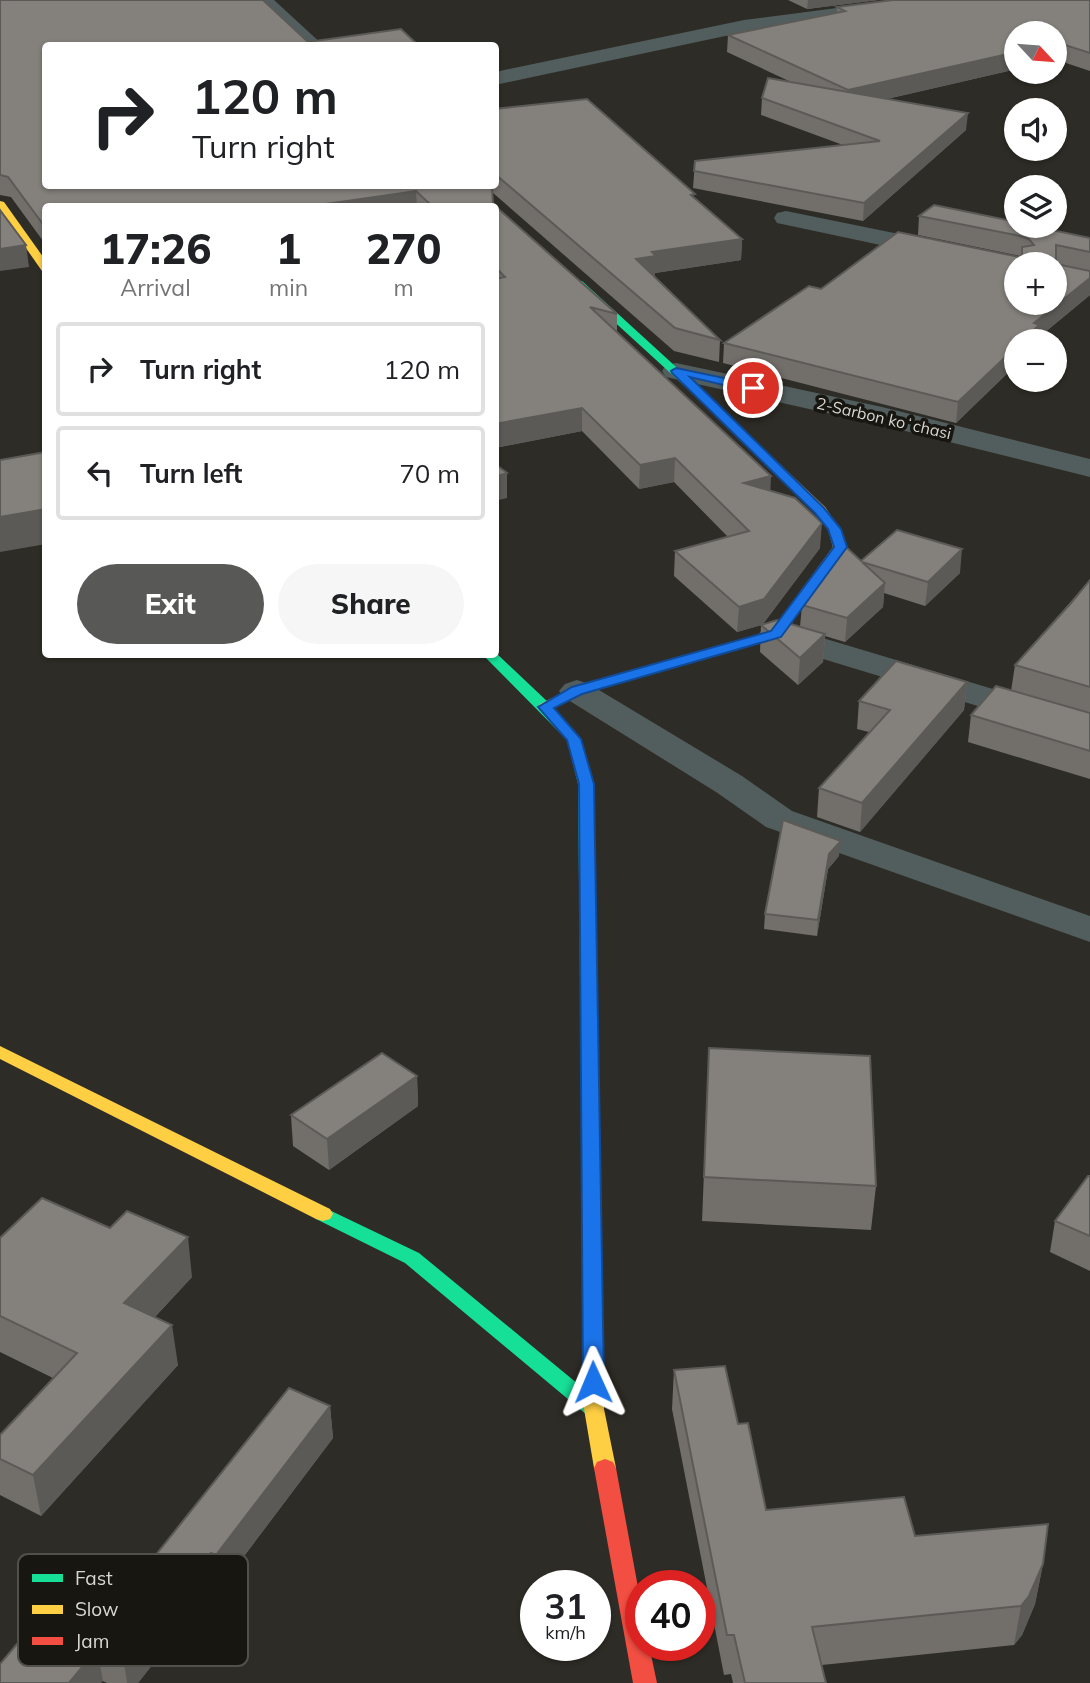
<!DOCTYPE html>
<html lang="en">
<head>
<meta charset="utf-8">
<style>
	body { margin:0; font-family:Mulish,sans-serif; background:#f6f6f6; color:#202124; height:100vh; display:flex; flex-direction:column; font-size:26px; white-space:nowrap }
	* { box-sizing:border-box; margin:0 }
	p { font-size:23px; color:#757577 }
	.icon { flex:none; width:38px; height:38px; fill:none; stroke:currentColor; stroke-width:2; stroke-linecap:round; stroke-linejoin:round }
	.map { position:relative; flex:1; overflow:hidden }
	.panel { position:absolute; left:42px; top:203px; width:457px; height:455px; display:flex; flex-direction:column; background:#fff; border-radius:7px; box-shadow:0 2px 5px #0004 }
	.panel>* { flex:none }
	.banner { position:absolute; left:42px; top:42px; width:457px; height:147px; border-radius:7px; box-shadow:0 2px 5px #0004; background:#fff; color:#202124; overflow:hidden }
	.needle { width:46px; rotate:116deg }
	.fabs { position:absolute; left:1004px; top:21px; display:grid; gap:14px }
	.fabs a { display:grid; place-items:center; width:63px; height:63px; border-radius:50%; background:#fff; box-shadow:0 2px 5px #0004; font-size:35px }
	.speed { position:absolute; left:520px; top:1570px; display:flex; gap:14px; font-size:35px; font-weight:700; text-align:center }
	.speed>* { display:grid; place-content:center; width:91px; height:91px; border-radius:50%; background:#fff; box-shadow:0 2px 5px #0004; line-height:1 }
	.speed small { font-size:18px; font-weight:400 }
	.speed .limit { border:10px solid #d22; background:#fff; color:#111 }
	.pin { position:absolute; display:grid; place-items:center; width:60px; height:60px; color:#fff; margin:-30px; border:4px solid #fff; border-radius:50%; box-shadow:0 2px 7px #0007 }
	.me { position:absolute; width:77px; margin:-38px; rotate:359deg; stroke-linejoin:round; filter:drop-shadow(0 0 5px #0008) }
	.turn { display:flex; align-items:center; gap:24px; height:147px; padding:0 35px; font-size:32px }
	.turn .icon { width:91px; height:91px; stroke-width:2.5 }
	.turn b { display:block; font-size:49px; line-height:60px }
	.eta { display:flex; justify-content:space-evenly; align-items:center; height:119px; text-align:center }
	.eta b { font-size:42px; font-weight:800; line-height:49px }
	.cta { display:flex; gap:14px; margin-top:auto; padding:14px 35px }
	.cta a { flex:1; height:80px; border-radius:42px; background:#585856; color:#fff; font-size:28px; font-weight:800; line-height:80px; text-align:center }
	.cta a+a { background:#f6f6f6; color:#202124 }
	ul { padding:0; list-style:none }
	li { display:flex; align-items:center; gap:21px; height:94px; margin:0 14px 10px; padding:0 21px; border:4px solid #e0e0e0; border-radius:7px }
	li div { flex:1 }
	li b { display:block; font-size:26px }
	li em { font-style:normal }
	.map>svg:first-child { display:block }
</style>
</head>
<body>
<div class="map">
<svg width="1090" height="1683" viewBox="0 0 1090 1683">
	<rect width="100%" height="100%" fill="#2e2c26"/>
	<g fill="none" stroke-linecap="round" stroke-linejoin="round">
		<g fill="#525d5e" fill-rule="evenodd">
			<path d="M 252,0 L 274,0 L 324,46 L 301,46 Z"/>
			<path d="M 898,0 L 931,0 L 928,4 L 895,13 L 744,32 L 495,85 L 495,72 L 744,20 Z"/>
			<path d="M 786,211 L 1017,258 L 1026,261 L 1029,264 L 1017,264 L 1017,274 L 777,223 L 774,218 L 777,213 Z"/>
			<path d="M 676,363 L 882,407 L 1090,459 L 1090,477 L 881,425 L 666,377 L 662,371 L 666,365 Z"/>
			<path d="M 776,624 L 1090,718 L 1090,740 L 764,641 L 759,634 L 764,627 Z"/>
			<path d="M 577,680 L 589,684 L 742,776 L 792,811 L 1090,916 L 1090,942 L 766,827 L 716,792 L 565,698 L 559,691 L 565,684 Z"/>
		</g>
		<g fill="#16e098" fill-rule="evenodd">
			<path d="M 574,281 L 582,281 L 709,397 L 709,401 L 701,401 L 574,285 Z"/>
			<path d="M 495,652 L 550,704 L 579,736 L 594,784 L 599,1078 L 596,1082 L 584,1082 L 581,1078 L 578,784 L 567,740 L 482,654 L 495,654 Z"/>
			<path d="M 323,1207 L 419,1253 L 601,1403 L 604,1409 L 601,1415 L 594,1417 L 587,1415 L 405,1263 L 316,1219 L 313,1214 L 316,1209 Z"/>
		</g>
		<g fill="#ffcf43" fill-rule="evenodd">
			<path d="M 0,201 L 4,202 L 46,261 L 46,272 L 42,271 L 0,211 Z"/>
			<path d="M 705,395 L 709,397 L 825,507 L 840,529 L 847,547 L 781,637 L 582,694 L 550,710 L 540,710 L 538,707 L 540,704 L 572,688 L 771,631 L 833,547 L 828,529 L 815,513 L 701,401 L 699,399 Z"/>
			<path d="M 0,1046 L 330,1209 L 333,1214 L 330,1219 L 323,1221 L 316,1219 L 0,1059 Z"/>
			<path d="M 590,1072 L 596,1074 L 599,1078 L 604,1409 L 616,1468 L 613,1474 L 605,1477 L 597,1474 L 594,1468 L 584,1409 L 581,1078 L 584,1074 Z"/>
		</g>
		<path fill="#f24e42" fill-rule="evenodd" d="M 605,1459 L 613,1462 L 616,1468 L 640,1598 L 640,1645 L 649,1645 L 657,1683 L 633,1683 L 594,1468 L 597,1462 Z"/>
	</g>
	<g fill="#726f6b">
		<path d="M 0,0 L 308,42 L 419,46 L 46,46 L 475,187 L 488,188 L 485,186 L 495,186 L 495,109 L 695,198 L 742,239 L 741,260 L 655,273 L 655,277 L 720,340 L 719,362 L 674,351 L 492,192 L 493,204 L 617,314 L 617,332 L 771,491 L 820,548 L 763,624 L 800,627 L 802,605 L 861,561 L 960,573 L 925,606 L 884,593 L 883,607 L 845,642 L 825,636 L 823,662 L 798,685 L 760,652 L 761,625 L 737,632 L 674,576 L 675,551 L 728,537 L 674,482 L 639,489 L 582,431 L 495,448 L 495,206 L 46,206 L 46,245 L 11,197 L 0,195 Z"/>
		<path d="M 788,0 L 878,0 L 807,9 Z"/>
		<path d="M 1090,0 L 1090,71 L 1057,60 L 1017,33 L 1017,69 L 887,99 L 966,130 L 863,221 L 693,188 L 695,161 L 843,145 L 761,115 L 762,98 L 791,82 L 727,52 L 728,35 L 837,13 L 837,7 Z"/>
		<path d="M 919,216 L 1090,238 L 1090,295 L 1038,338 L 1037,341 L 1017,341 L 1017,364 L 956,423 L 723,363 L 724,343 L 821,289 L 1020,256 L 918,235 Z"/>
		<path d="M 1090,580 L 1090,779 L 968,742 L 971,715 L 1011,691 L 1015,665 Z"/>
		<path d="M 967,682 L 964,710 L 860,832 L 817,817 L 819,788 L 869,732 L 857,729 L 859,701 Z"/>
		<path d="M 839,856 L 828,869 L 817,936 L 764,929 L 765,914 Z"/>
		<path d="M 709,1048 L 876,1186 L 871,1230 L 702,1221 Z"/>
		<path d="M 417,1076 L 418,1106 L 329,1170 L 293,1146 L 291,1115 Z"/>
		<path d="M 1090,1176 L 1090,1271 L 1050,1252 L 1055,1221 Z"/>
		<path d="M 0,1238 L 192,1277 L 155,1317 L 178,1365 L 41,1516 L 0,1495 L 0,1435 L 53,1378 L 0,1352 Z"/>
		<path d="M 674,1370 L 738,1424 L 766,1510 L 915,1536 L 1043,1564 L 1035,1604 L 1022,1635 L 1014,1645 L 822,1665 L 826,1683 L 733,1683 L 731,1674 L 724,1675 L 672,1409 Z"/>
		<path d="M 330,1406 L 333,1438 L 220,1588 L 215,1585 L 138,1683 L 107,1683 L 103,1681 L 0,1683 L 135,1581 Z"/>
	</g>
	<g fill="#5c5a57">
		<path d="M 808,0 L 878,0 L 807,9 Z"/>
		<path d="M 1059,43 L 1057,60 L 1055,60 L 1055,44 Z"/>
		<path d="M 1017,52 L 1017,69 L 847,108 L 848,90 Z"/>
		<path d="M 968,113 L 966,130 L 863,221 L 864,203 Z"/>
		<path d="M 416,191 L 417,206 L 312,206 Z"/>
		<path d="M 742,239 L 741,260 L 655,273 L 655,277 L 636,259 L 652,252 Z"/>
		<path d="M 26,245 L 29,267 L 0,271 L 0,249 Z"/>
		<path d="M 1090,278 L 1090,295 L 1038,338 L 1037,341 L 1022,341 L 1034,323 Z"/>
		<path d="M 1017,346 L 1017,364 L 956,423 L 958,402 Z"/>
		<path d="M 582,408 L 582,431 L 495,448 L 495,424 Z"/>
		<path d="M 675,458 L 674,482 L 639,489 L 640,465 Z"/>
		<path d="M 507,473 L 507,498 L 495,501 L 495,477 Z"/>
		<path d="M 771,476 L 770,500 L 744,483 Z"/>
		<path d="M 46,509 L 46,544 L 0,552 L 0,517 Z"/>
		<path d="M 822,523 L 820,548 L 762,625 L 737,632 L 739,607 Z"/>
		<path d="M 962,549 L 960,573 L 925,606 L 928,582 Z"/>
		<path d="M 885,583 L 883,607 L 845,642 L 847,618 Z"/>
		<path d="M 825,634 L 823,662 L 798,685 L 800,658 Z"/>
		<path d="M 967,682 L 964,710 L 860,832 L 862,803 Z"/>
		<path d="M 841,841 L 839,856 L 828,869 L 817,936 L 818,920 L 829,854 Z"/>
		<path d="M 417,1076 L 418,1106 L 329,1170 L 327,1139 Z"/>
		<path d="M 188,1237 L 192,1277 L 130,1343 L 124,1303 Z"/>
		<path d="M 172,1325 L 178,1365 L 41,1516 L 33,1475 Z"/>
		<path d="M 330,1406 L 333,1438 L 220,1588 L 216,1555 Z"/>
		<path d="M 211,1553 L 215,1585 L 138,1683 L 127,1683 L 124,1663 Z"/>
		<path d="M 1043,1564 L 1035,1604 L 1022,1635 L 1014,1645 L 1021,1606 Z"/>
		<path d="M 97,1649 L 103,1681 L 101,1683 L 69,1683 Z"/>
	</g>
	<g fill="#84817c" stroke="#5c5a57" stroke-width="2" fill-rule="evenodd">
		<path d="M 0,0 L 263,0 L 308,42 L 401,29 L 419,46 L 46,46 L 46,186 L 473,186 L 475,187 L 492,188 L 493,204 L 617,314 L 590,307 L 771,476 L 744,483 L 795,498 L 822,523 L 764,599 L 739,607 L 675,551 L 749,531 L 675,458 L 640,465 L 582,408 L 495,424 L 495,279 L 505,277 L 495,267 L 495,206 L 432,206 L 416,191 L 312,206 L 46,206 L 46,230 L 45,227 L 8,177 L 0,175 Z"/>
		<path d="M 893,0 L 1090,0 L 1090,53 L 1059,43 L 1055,44 L 1055,33 L 1017,33 L 1017,52 L 848,90 L 728,35 L 845,11 L 837,7 Z"/>
		<path d="M 768,78 L 968,113 L 864,203 L 694,171 L 695,161 L 880,141 L 762,98 Z"/>
		<path d="M 587,99 L 695,194 L 691,195 L 742,239 L 652,252 L 656,256 L 636,259 L 720,340 L 675,328 L 495,174 L 495,109 Z"/>
		<path d="M 934,205 L 1017,222 L 1017,226 L 1033,226 L 1090,238 L 1090,252 L 1056,245 L 1056,264 L 1090,271 L 1090,278 L 1034,323 L 1039,325 L 1022,341 L 1017,341 L 1017,346 L 958,402 L 724,343 L 809,286 L 821,289 L 898,232 L 1019,257 L 1022,255 L 1022,247 L 1034,245 L 1029,239 L 1020,236 L 919,216 ZM 1017,264 L 1055,264 L 1055,303 L 1017,303 Z"/>
		<path d="M 0,210 L 26,245 L 0,249 Z"/>
		<path d="M 46,452 L 46,509 L 0,517 L 0,460 Z"/>
		<path d="M 495,464 L 507,473 L 495,477 Z"/>
		<path d="M 897,530 L 962,549 L 928,582 L 862,562 L 885,583 L 847,618 L 802,605 L 845,546 L 861,561 Z"/>
		<path d="M 1090,580 L 1090,687 L 1015,665 L 1071,603 Z"/>
		<path d="M 777,620 L 825,634 L 800,658 L 761,625 Z"/>
		<path d="M 896,661 L 967,682 L 862,803 L 819,788 L 890,710 L 859,701 Z"/>
		<path d="M 996,686 L 1090,713 L 1090,751 L 971,715 Z"/>
		<path d="M 783,820 L 841,841 L 829,854 L 818,920 L 765,914 Z"/>
		<path d="M 709,1048 L 870,1056 L 876,1186 L 704,1177 Z"/>
		<path d="M 382,1053 L 417,1076 L 327,1139 L 291,1115 Z"/>
		<path d="M 1088,1176 L 1090,1176 L 1090,1236 L 1055,1221 Z"/>
		<path d="M 42,1198 L 110,1228 L 127,1211 L 188,1237 L 124,1303 L 172,1325 L 33,1475 L 0,1459 L 0,1435 L 77,1353 L 0,1316 L 0,1238 Z"/>
		<path d="M 725,1366 L 738,1424 L 748,1423 L 766,1510 L 904,1497 L 915,1536 L 1048,1524 L 1043,1564 L 1029,1596 L 1021,1606 L 812,1627 L 826,1683 L 745,1683 L 734,1635 L 727,1635 L 674,1370 Z"/>
		<path d="M 289,1388 L 330,1406 L 216,1555 L 211,1553 L 124,1663 L 97,1649 L 69,1683 L 0,1683 L 0,1664 L 89,1559 L 135,1581 Z"/>
	</g>
	<path fill="#1a73e8" stroke="#114b97" stroke-width="2" d="M 676,368 L 758,385 L 759,388 L 753,392 L 690,377 L 824,508 L 841,529 L 847,547 L 781,637 L 582,694 L 554,708 L 581,739 L 594,784 L 604,1382 L 601,1388 L 593,1390 L 586,1388 L 583,1382 L 579,784 L 567,740 L 538,707 L 572,687 L 771,631 L 834,547 L 828,529 L 815,513 L 672,373 L 671,371 Z"/>
	<g text-anchor="middle" dominant-baseline="central" stroke-width="7" stroke-linejoin="round" paint-order="stroke">
		<g font-size="16" fill="#d8d7d0" stroke="#171611">
			<text transform="translate(884 418) rotate(13)">2-Sarbon koʻchasi</text>
		</g>
	</g>
	<rect x="18" y="1554" width="230" height="112" rx="10" fill="#171611" stroke="#51504a" stroke-width="2"/>
	<rect x="32" y="1574" width="31" height="8" fill="#16e098"/>
	<rect x="32" y="1605" width="31" height="9" fill="#ffcf43"/>
	<rect x="32" y="1637" width="31" height="8" fill="#f24e42"/>
	<g font-size="19" fill="#d8d7d0">
		<text x="75" y="1585">Fast</text>
		<text x="75" y="1616">Slow</text>
		<text x="75" y="1648">Jam</text>
	</g>
</svg>
<div class="fabs">
<a><svg class="needle" viewBox="-14 -14 28 28"><path d="M0-13l5 13h-10z" fill="#e53935"/><path d="M0 13l5-13h-10z" fill="#757577"/></svg></a>
<a><svg class="icon" aria-label="sound" viewBox="0 0 24 24"><path d="M4 9h4l5-4v14l-5-4H4zM17 9q2 3 0 6"/></svg></a>
<a><svg class="icon" aria-label="layers" viewBox="0 0 24 24"><path d="M12 4l9 5-9 5-9-5zM3 14l9 5 9-5"/></svg></a>
<a>+</a>
<a>−</a>
</div>
<div class="speed"><div>31<small>km/h</small></div><div class="limit">40</div></div>
<div class="pin" style="left:753px;top:388px;background:#d93025"><svg class="icon" aria-label="arrive" viewBox="0 0 24 24"><path d="M6 21V4h12l-3 4 3 4H6"/></svg></div>
<svg class="me" style="left:593px;top:1382px" viewBox="-20 -20 40 40"><path d="M0-17L14 15 0 8-14 15z" fill="#1a73e8" stroke="#fff" stroke-width="4"/></svg>
<div class="banner">
<div class="turn"><svg class="icon" aria-label="right" viewBox="0 0 24 24"><path d="M7 20v-9h11M14 6l5 5-5 5"/></svg><div><b>120 m</b>Turn right</div></div>
</div>
<section class="panel">
<div class="eta">
<div><b>17:26</b><p>Arrival</p></div>
<div><b>1</b><p>min</p></div>
<div><b>270</b><p>m</p></div>
</div>
<ul>
<li><svg class="icon" aria-label="right" viewBox="0 0 24 24"><path d="M7 20v-9h11M14 6l5 5-5 5"/></svg><div><b>Turn right</b></div><em>120 m</em></li>
<li><svg class="icon" aria-label="left" viewBox="0 0 24 24"><path d="M17 20v-9H6M10 6l-5 5 5 5"/></svg><div><b>Turn left</b></div><em>70 m</em></li>
</ul>
<div class="cta"><a>Exit</a><a>Share</a></div>
</section>
</div>
</body>
</html>
